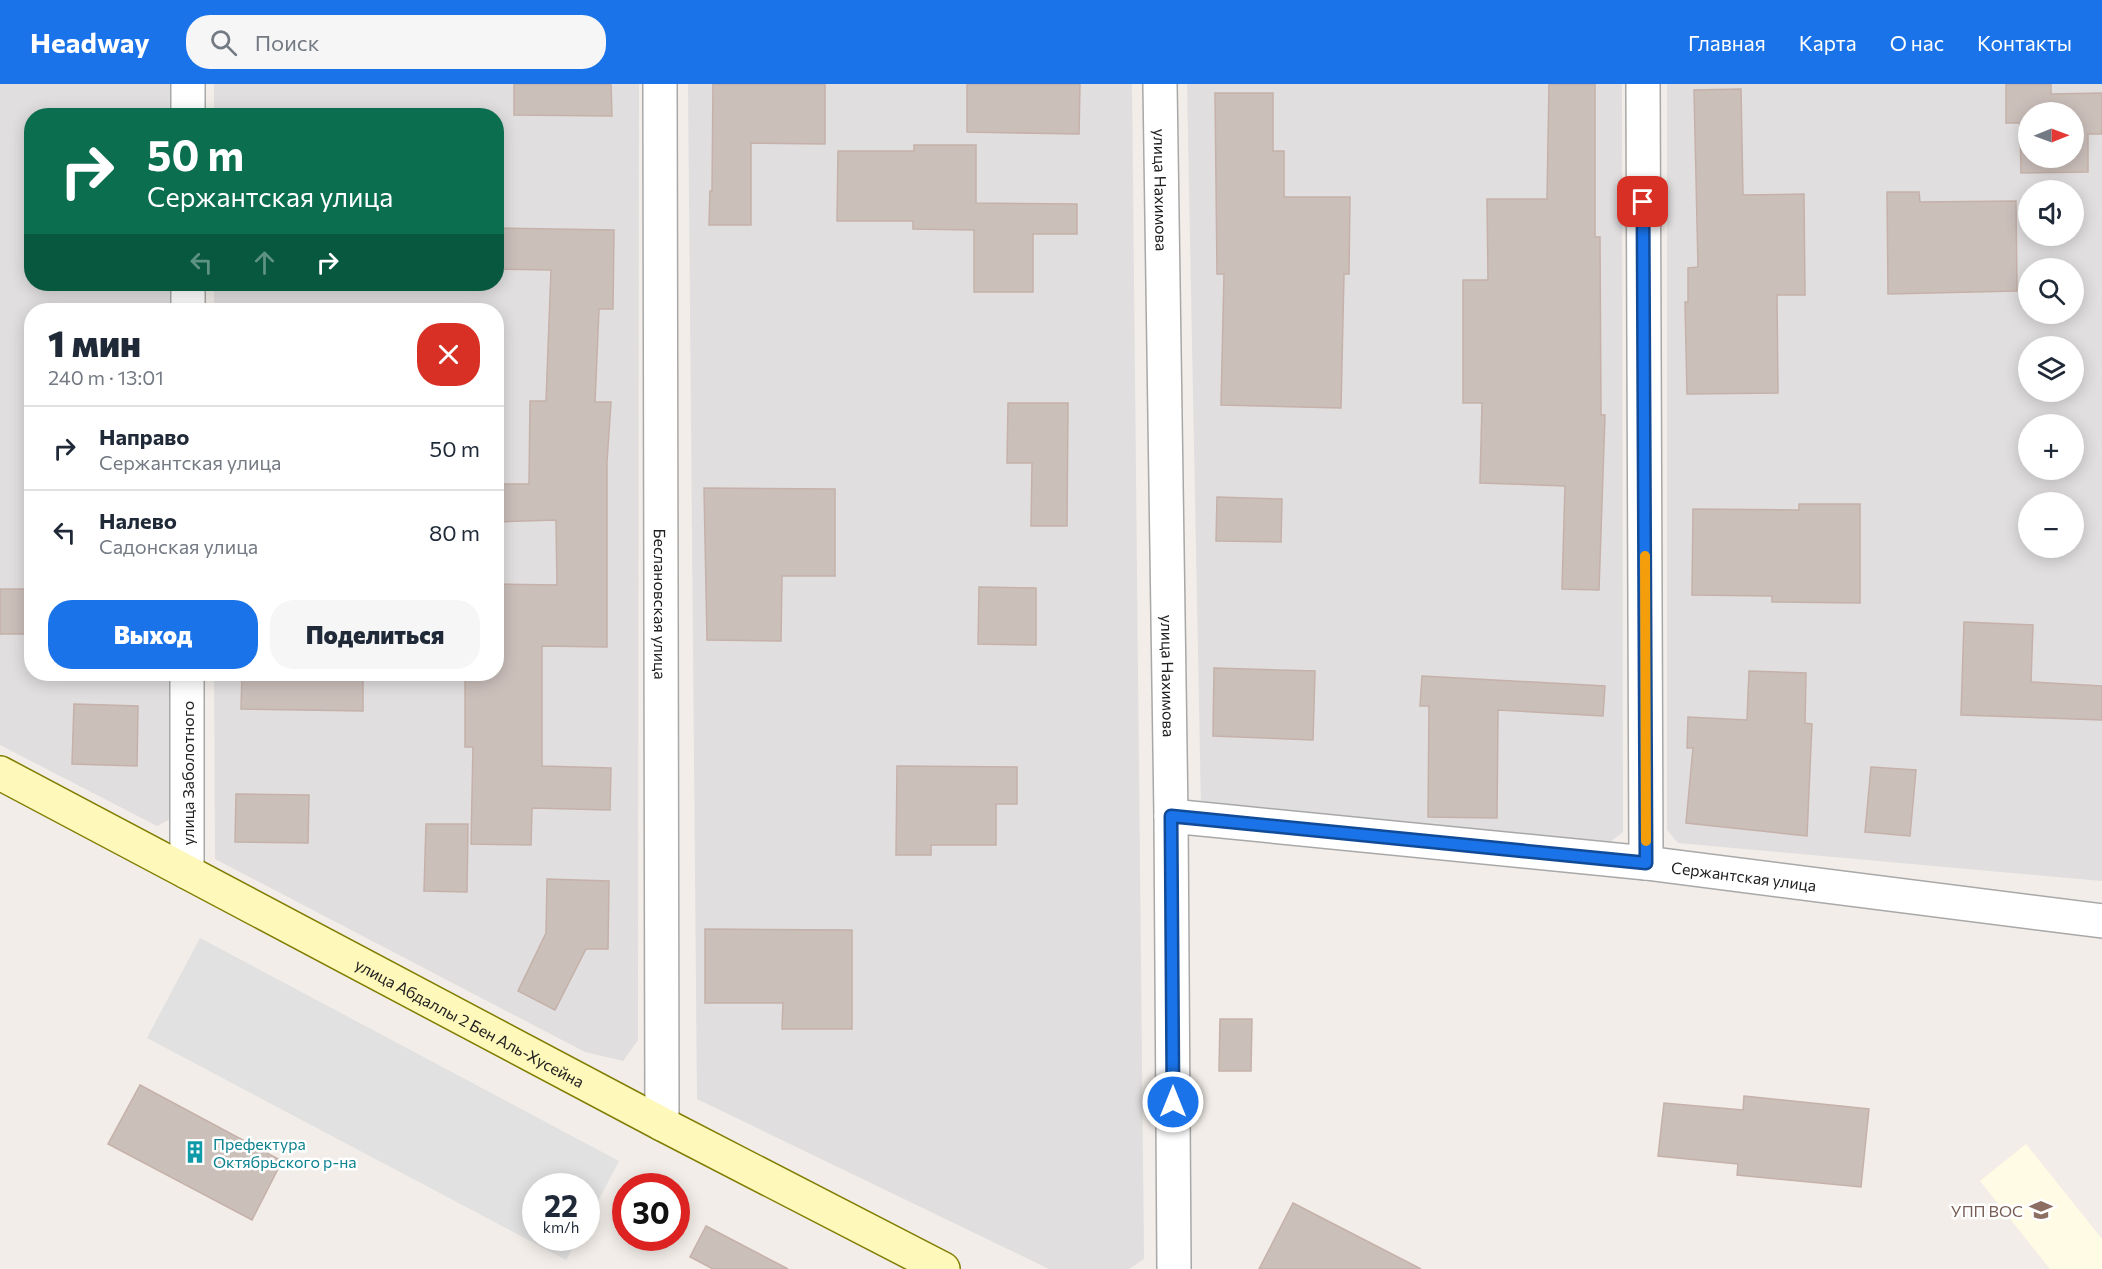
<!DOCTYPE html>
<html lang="ru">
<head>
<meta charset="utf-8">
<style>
	body { margin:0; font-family:Commissioner,sans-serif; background:#f6f6f7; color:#1f2937; height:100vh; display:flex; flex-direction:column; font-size:22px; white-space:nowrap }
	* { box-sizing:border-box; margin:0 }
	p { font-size:20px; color:#747a83 }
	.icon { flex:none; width:33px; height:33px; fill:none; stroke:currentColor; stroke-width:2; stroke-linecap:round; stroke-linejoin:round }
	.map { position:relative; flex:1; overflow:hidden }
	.panel { position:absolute; left:24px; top:219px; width:480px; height:378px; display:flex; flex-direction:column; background:#fff; border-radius:24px; box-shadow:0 3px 15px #0003 }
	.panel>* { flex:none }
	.top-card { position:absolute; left:24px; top:24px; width:480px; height:183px; border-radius:24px; box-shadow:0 3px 15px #0003; background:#0b6e4f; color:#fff; overflow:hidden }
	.needle { width:39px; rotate:89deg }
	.controls { position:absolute; left:2018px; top:18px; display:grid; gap:12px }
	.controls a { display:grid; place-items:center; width:66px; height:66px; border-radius:50%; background:#fff; box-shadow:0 3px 15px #0003; font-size:30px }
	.speed { position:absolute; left:522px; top:1089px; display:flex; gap:12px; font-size:30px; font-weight:700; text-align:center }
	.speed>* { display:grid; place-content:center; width:78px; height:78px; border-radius:50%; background:#fff; box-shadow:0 3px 15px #0003; line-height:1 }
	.speed small { font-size:15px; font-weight:400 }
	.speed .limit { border:9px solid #d22; background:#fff; color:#111 }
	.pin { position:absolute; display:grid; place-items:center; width:51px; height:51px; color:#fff; margin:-26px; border-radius:12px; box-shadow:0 3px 9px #0006 }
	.me { position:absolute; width:66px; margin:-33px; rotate:0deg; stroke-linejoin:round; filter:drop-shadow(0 0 4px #0008) }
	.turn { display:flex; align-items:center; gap:21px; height:126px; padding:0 24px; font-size:27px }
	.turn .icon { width:78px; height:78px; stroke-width:2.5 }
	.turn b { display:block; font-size:42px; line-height:51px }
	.lanes { display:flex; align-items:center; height:57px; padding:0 24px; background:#0003; justify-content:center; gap:30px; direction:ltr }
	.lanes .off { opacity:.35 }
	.round { display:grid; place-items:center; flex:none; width:63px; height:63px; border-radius:24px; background:#f6f6f7 }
	.summary { display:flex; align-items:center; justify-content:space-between; height:102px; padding:0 24px }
	h1 { font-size:36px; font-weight:800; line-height:45px }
	.action { display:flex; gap:12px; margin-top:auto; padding:12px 24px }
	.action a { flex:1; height:69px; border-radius:24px; background:#1a73e8; color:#fff; font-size:24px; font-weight:800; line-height:69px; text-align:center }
	.action a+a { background:#f6f6f7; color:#1f2937 }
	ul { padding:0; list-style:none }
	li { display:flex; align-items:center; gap:18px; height:84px; padding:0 24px; border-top:2px solid #e0e1e3 }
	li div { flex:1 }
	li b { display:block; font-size:22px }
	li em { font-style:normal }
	header { display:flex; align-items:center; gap:36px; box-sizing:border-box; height:84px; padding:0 30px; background:#1a73e8; color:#fff }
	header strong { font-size:28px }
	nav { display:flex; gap:33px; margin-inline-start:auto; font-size:21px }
	.search { width:420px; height:54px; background:#f6f6f7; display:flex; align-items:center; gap:15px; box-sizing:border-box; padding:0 21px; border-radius:24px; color:#747a83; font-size:22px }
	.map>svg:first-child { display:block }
</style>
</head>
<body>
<header>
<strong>Headway</strong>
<div class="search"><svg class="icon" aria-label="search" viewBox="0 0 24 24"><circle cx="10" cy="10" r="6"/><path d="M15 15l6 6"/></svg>Поиск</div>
<nav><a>Главная</a><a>Карта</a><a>О нас</a><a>Контакты</a></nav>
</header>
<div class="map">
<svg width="2102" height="1185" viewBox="0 0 2102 1185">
	<rect width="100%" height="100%" fill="#f2ede8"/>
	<g fill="#e0dedf" fill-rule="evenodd">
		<path d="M 0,0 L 172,0 L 172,31 L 32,32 L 32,200 L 173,200 L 173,226 L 32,226 L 32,590 L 175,590 L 176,732 L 157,742 L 0,661 Z"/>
		<path d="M 214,0 L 639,0 L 638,956 L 623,977 L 585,968 L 215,775 L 214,590 L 496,590 L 496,226 L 214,226 L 214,200 L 496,200 L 496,32 L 214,31 Z"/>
		<path d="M 688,0 L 1132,0 L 1144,1175 L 1129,1185 L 1049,1185 L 697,1015 Z"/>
		<path d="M 1187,0 L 1622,0 L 1623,748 L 1610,758 L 1201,724 Z"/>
		<path d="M 1667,0 L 2102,0 L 2102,797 L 1678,759 L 1667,746 ZM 2028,28 L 2073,28 L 2073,74 L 2028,74 ZM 2028,106 L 2073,106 L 2073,152 L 2028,152 ZM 2028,184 L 2073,184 L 2073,230 L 2028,230 ZM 2028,262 L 2073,262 L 2073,308 L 2028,308 ZM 2028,340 L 2073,340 L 2073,386 L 2028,386 ZM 2028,418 L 2073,418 L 2073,464 L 2028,464 Z"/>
	</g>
	<path fill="#fffbe4" d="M 2026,1060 L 2102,1155 L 2102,1185 L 2050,1185 L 1980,1097 Z"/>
	<path fill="#e1e1e1" d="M 200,854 L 619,1077 L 587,1138 L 586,1102 L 536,1102 L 536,1154 L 578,1154 L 566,1176 L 147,954 Z"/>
	<g fill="#cbbfba" stroke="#c5b1a9" stroke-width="1.5" fill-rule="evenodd">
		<path d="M 514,0 L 611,0 L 612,32 L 514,31 Z"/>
		<path d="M 713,0 L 825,0 L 825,60 L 751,59 L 751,141 L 709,141 L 710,107 L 712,107 Z"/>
		<path d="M 967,0 L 1080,0 L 1079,50 L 967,48 Z"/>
		<path d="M 1549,0 L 1595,0 L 1595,153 L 1600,153 L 1601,331 L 1605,331 L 1599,506 L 1562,505 L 1565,402 L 1480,399 L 1482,319 L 1463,319 L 1463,196 L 1488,196 L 1487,115 L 1547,115 Z"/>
		<path d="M 2006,0 L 2051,0 L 2051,10 L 2102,9 L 2102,50 L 2088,50 L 2088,88 L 2021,89 L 2020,39 L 2006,39 ZM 2028,28 L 2073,28 L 2073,74 L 2028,74 Z"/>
		<path d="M 1741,5 L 1743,111 L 1804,110 L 1805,211 L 1777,211 L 1778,309 L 1687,310 L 1685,218 L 1688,218 L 1688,184 L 1698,183 L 1694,6 Z"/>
		<path d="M 1215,9 L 1273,9 L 1273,67 L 1284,67 L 1284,113 L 1350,113 L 1349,190 L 1344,190 L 1341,324 L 1221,321 L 1224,190 L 1217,190 Z"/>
		<path d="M 914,61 L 976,61 L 976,119 L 1077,120 L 1077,150 L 1033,150 L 1033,208 L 974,208 L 974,146 L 913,145 L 913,137 L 837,137 L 838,67 L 914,67 Z"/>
		<path d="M 1887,108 L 1919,108 L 1920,118 L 2016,117 L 2017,207 L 1888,210 Z"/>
		<path d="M 496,144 L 614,146 L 613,225 L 599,225 L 595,318 L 611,318 L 607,378 L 607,563 L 542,562 L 542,682 L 611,684 L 610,726 L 532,724 L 531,761 L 471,760 L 473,663 L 465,663 L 465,590 L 496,590 L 496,500 L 557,501 L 556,436 L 496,438 L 496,400 L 529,400 L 530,317 L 546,317 L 551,186 L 496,185 Z"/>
		<path d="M 1008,319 L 1068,319 L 1067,442 L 1031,442 L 1032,379 L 1007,379 Z"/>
		<path d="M 704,404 L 835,405 L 835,492 L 782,492 L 781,557 L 707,556 Z"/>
		<path d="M 1217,413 L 1282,415 L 1281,458 L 1216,457 Z"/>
		<path d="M 1799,420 L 1860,420 L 1860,519 L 1772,518 L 1772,512 L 1692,511 L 1693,425 L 1799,426 Z"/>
		<path d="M 979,503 L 1036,504 L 1036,561 L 978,560 Z"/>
		<rect x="0" y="505" width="32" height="45"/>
		<path d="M 1964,538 L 2033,541 L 2031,598 L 2102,602 L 2102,636 L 1961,631 Z"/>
		<path d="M 1214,584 L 1315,587 L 1313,656 L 1213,652 Z"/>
		<path d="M 1749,587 L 1806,589 L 1805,639 L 1812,640 L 1807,752 L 1686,739 L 1693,664 L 1687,664 L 1688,633 L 1747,636 Z"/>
		<path d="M 242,590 L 363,590 L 363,627 L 241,625 Z"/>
		<path d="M 1422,592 L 1605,602 L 1603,632 L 1498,626 L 1497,734 L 1428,733 L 1429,622 L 1420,622 Z"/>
		<path d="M 74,620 L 138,622 L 137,682 L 72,680 Z"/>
		<path d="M 897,682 L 1017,683 L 1017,720 L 996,720 L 996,761 L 931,761 L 931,771 L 896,771 Z"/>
		<path d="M 1871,683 L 1916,686 L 1910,752 L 1865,748 Z"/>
		<path d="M 236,710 L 309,711 L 308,759 L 235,758 Z"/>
		<path d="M 426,740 L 468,740 L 467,808 L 424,807 Z"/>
		<path d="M 547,795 L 609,797 L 608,865 L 586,865 L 555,926 L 518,907 L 546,849 Z"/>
		<path d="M 705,845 L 852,846 L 852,945 L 782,945 L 783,919 L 705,919 Z"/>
		<path d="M 1220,935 L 1252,935 L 1251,987 L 1219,987 Z"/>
		<path d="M 140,1001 L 282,1077 L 252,1136 L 108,1060 Z"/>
		<path d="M 1744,1012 L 1869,1025 L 1861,1103 L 1737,1091 L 1738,1080 L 1658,1072 L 1664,1019 L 1743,1026 Z"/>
		<path d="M 1293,1119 L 1421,1185 L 1259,1185 Z"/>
		<path d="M 706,1142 L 788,1185 L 713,1185 L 690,1173 Z"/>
	</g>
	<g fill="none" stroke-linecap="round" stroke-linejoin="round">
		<g stroke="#a8a8a8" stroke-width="36">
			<g id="street">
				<path id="s1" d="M 660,0 L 662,1040"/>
				<path id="s2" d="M 1160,0 L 1171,732 L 1174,1185"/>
				<path d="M 1643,0 L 1646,779"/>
				<path d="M 188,32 L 188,0"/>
				<path d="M 188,226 L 188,200"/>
				<path id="s3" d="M 1171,732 L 1646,779 L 2102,837"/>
				<path d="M 187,788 L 187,590"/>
			</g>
		</g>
		<g stroke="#817d00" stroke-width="36">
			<g id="secondary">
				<path id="s4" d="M 0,689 L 662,1040 L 943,1185"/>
			</g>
		</g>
		<use href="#street" stroke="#fff" stroke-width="33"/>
		<use href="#secondary" stroke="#fef8ba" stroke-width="33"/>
	</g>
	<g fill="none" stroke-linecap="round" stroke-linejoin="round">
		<g stroke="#114b97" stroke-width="15">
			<path id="route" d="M 1173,1018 L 1171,732 L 1646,779 L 1643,118"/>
		</g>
		<use href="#route" stroke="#1a73e8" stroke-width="10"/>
		<path stroke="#f59e0b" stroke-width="10" d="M 1645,472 L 1646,757"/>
	</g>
	<defs>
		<g id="building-bare" transform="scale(1.8)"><path d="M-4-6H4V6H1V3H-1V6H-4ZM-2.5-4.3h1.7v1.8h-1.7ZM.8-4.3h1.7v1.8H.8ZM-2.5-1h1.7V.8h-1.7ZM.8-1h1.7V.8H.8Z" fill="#0f9aa8" stroke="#fff" stroke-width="2.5" paint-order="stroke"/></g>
		<g id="university-bare" transform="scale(1.8)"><path d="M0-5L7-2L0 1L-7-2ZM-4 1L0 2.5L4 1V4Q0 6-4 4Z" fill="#8d6e63" stroke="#fff" stroke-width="2.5" paint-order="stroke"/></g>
	</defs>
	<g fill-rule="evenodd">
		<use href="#building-bare" x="195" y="1068"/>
		<use href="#university-bare" x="2041" y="1126"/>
	</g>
	<g text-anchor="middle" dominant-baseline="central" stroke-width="5" stroke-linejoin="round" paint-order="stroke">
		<g font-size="16" fill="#212121" stroke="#fff">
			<text stroke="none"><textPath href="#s2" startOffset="106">улица Нахимова</textPath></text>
			<text stroke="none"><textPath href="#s1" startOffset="520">Беслановская улица</textPath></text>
			<text stroke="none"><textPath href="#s2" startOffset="592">улица Нахимова</textPath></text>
			<text transform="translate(187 689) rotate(-90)">улица Заболотного</text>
			<text stroke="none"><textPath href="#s3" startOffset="576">Сержантская улица</textPath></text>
			<text stroke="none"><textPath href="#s4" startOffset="532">улица Абдаллы 2 Бен Аль-Хусейна</textPath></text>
		</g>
		<g font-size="16" fill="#0d838f" stroke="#fff" text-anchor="start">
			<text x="213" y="1059">Префектура<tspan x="213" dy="18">Октябрьского р-на</tspan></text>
		</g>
		<g font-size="16" fill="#785e54" stroke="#fff" text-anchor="end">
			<text x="2023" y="1126">УПП ВОС</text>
		</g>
	</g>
</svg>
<div class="controls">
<a><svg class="needle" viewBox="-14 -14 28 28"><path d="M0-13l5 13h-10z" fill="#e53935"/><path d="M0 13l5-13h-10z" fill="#747a83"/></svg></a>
<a><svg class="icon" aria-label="sound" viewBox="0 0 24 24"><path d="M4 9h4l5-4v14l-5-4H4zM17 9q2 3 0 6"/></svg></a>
<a><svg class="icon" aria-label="search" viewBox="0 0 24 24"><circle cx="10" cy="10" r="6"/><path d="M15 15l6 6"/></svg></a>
<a><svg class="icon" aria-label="layers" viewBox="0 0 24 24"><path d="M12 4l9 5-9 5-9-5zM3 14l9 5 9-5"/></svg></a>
<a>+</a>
<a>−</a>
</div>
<div class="speed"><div>22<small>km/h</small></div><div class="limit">30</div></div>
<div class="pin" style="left:1643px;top:118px;background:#d93025"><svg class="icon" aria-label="arrive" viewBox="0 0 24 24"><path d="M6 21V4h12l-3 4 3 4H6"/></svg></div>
<svg class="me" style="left:1173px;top:1018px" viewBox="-20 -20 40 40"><circle r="17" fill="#1a73e8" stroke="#fff" stroke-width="3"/><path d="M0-11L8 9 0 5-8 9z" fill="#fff"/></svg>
<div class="top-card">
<div class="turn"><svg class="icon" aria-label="right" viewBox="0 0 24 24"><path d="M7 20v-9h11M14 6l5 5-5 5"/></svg><div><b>50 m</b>Сержантская улица</div></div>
<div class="lanes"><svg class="icon off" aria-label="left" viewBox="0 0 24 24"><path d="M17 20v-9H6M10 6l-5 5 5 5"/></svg><svg class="icon off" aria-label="ahead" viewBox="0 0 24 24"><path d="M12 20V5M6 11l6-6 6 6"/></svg><svg class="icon" aria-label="right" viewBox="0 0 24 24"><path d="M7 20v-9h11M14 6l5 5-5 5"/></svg></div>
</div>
<section class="panel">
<div class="summary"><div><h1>1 мин</h1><p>240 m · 13:01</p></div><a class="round" style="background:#d93025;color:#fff"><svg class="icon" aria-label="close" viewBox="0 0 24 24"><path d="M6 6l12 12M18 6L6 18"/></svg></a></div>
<ul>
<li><svg class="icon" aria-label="right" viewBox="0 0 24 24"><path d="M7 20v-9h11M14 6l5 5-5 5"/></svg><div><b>Направо</b><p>Сержантская улица</p></div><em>50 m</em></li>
<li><svg class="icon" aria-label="left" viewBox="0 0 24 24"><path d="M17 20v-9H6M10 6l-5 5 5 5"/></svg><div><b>Налево</b><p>Садонская улица</p></div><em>80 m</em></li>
</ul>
<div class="action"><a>Выход</a><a>Поделиться</a></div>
</section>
</div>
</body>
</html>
